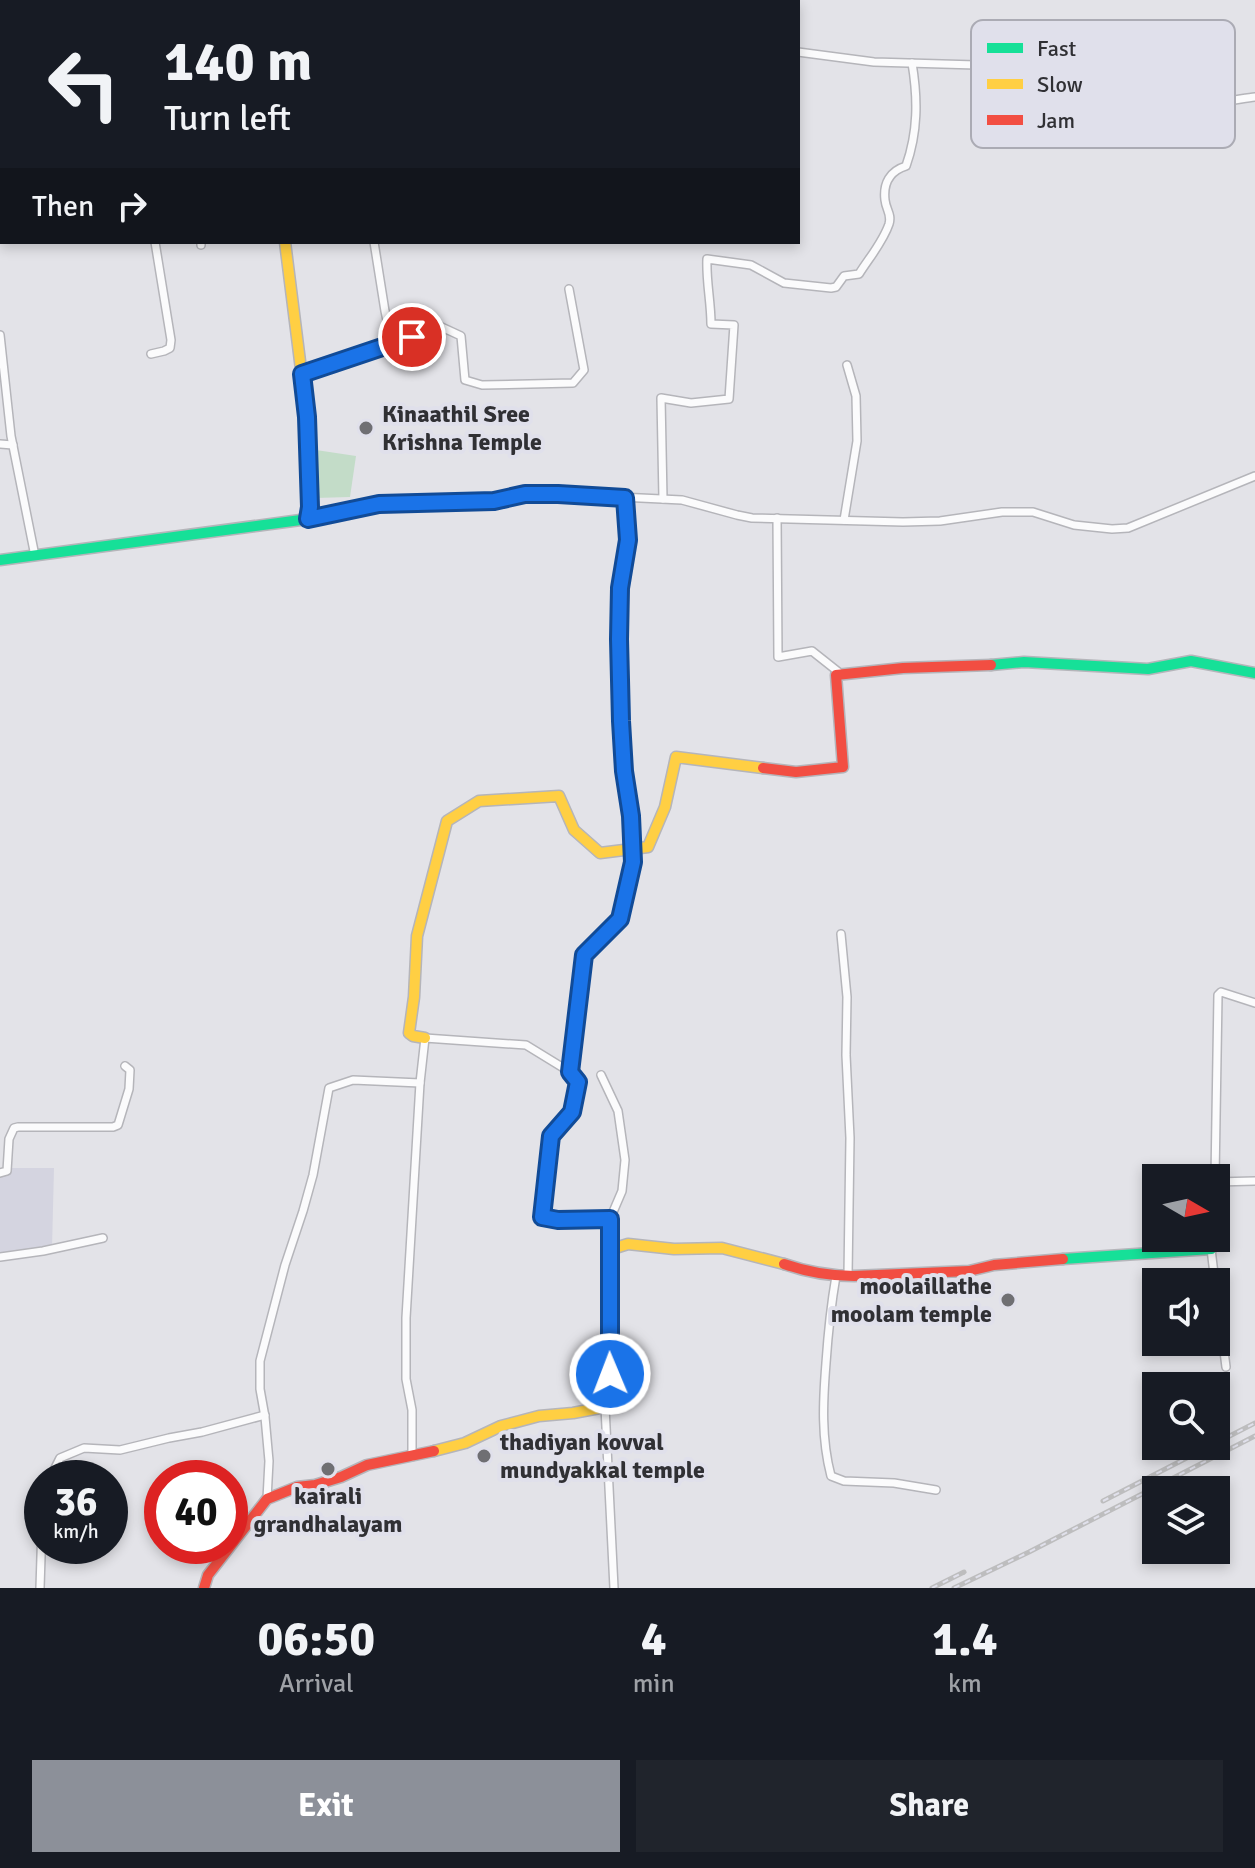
<!DOCTYPE html>
<html lang="en">
<head>
<meta charset="utf-8">
<style>
	body { margin:0; font-family:Signika,sans-serif; background:#20242c; color:#f1f3f6; height:100vh; display:flex; flex-direction:column; font-size:30px; white-space:nowrap }
	* { box-sizing:border-box; margin:0 }
	p { font-size:26px; color:#9ea1a6 }
	.icon { flex:none; width:44px; height:44px; fill:none; stroke:currentColor; stroke-width:2; stroke-linecap:round; stroke-linejoin:round }
	.map { position:relative; height:1588px; overflow:hidden }
	.panel { display:flex; flex-direction:column; background:#171b24; flex:1 }
	.panel>* { flex:none }
	.hud { position:absolute; left:0px; top:0px; width:800px; height:244px; box-shadow:0 4px 12px #0003; background:#171b24; color:#f1f3f6; overflow:hidden }
	.needle { width:52px; rotate:99deg }
	.controls { position:absolute; left:1142px; top:1164px; display:grid; gap:16px }
	.controls a { display:grid; place-items:center; width:88px; height:88px; border-radius:0px; background:#171b24; box-shadow:0 4px 12px #0003; font-size:40px }
	.speed { position:absolute; left:24px; top:1460px; display:flex; gap:16px; font-size:40px; font-weight:700; text-align:center }
	.speed>* { display:grid; place-content:center; width:104px; height:104px; border-radius:50%; background:#171b24; box-shadow:0 4px 12px #0003; line-height:1 }
	.speed small { font-size:20px; font-weight:400 }
	.speed .limit { border:12px solid #d22; background:#fff; color:#111 }
	.pin { position:absolute; display:grid; place-items:center; width:68px; height:68px; color:#fff; margin:-34px; border:4px solid #fff; border-radius:50%; box-shadow:0 2px 8px #0007 }
	.me { position:absolute; width:88px; margin:-44px; rotate:359deg; stroke-linejoin:round; filter:drop-shadow(0 0 6px #0008) }
	.turn { display:flex; align-items:center; gap:28px; height:168px; padding:0 32px; font-size:36px }
	.turn .icon { width:104px; height:104px; stroke-width:2.5 }
	.turn b { display:block; font-size:56px; line-height:68px }
	.then { display:flex; align-items:center; height:76px; padding:0 32px; background:#0003; gap:16px; font-size:30px }
	.eta { display:flex; justify-content:space-evenly; align-items:center; height:136px; text-align:center }
	.eta b { font-size:48px; font-weight:700; line-height:56px }
	.button { display:flex; gap:16px; margin-top:auto; padding:16px 32px }
	.button a { flex:1; height:92px; border-radius:0px; background:#8c9099; color:#fff; font-size:32px; font-weight:700; line-height:92px; text-align:center }
	.button a+a { background:#20242c; color:#f1f3f6 }
	.map>svg:first-child { display:block }
</style>
</head>
<body>
<div class="map">
<svg width="1255" height="1588" viewBox="0 0 1255 1588">
	<rect width="100%" height="100%" fill="#e3e3e8"/>
	<path fill="#d4d4e0" d="M 0,1168 L 54,1168 L 52,1248 L 0,1255 Z"/>
	<path fill="#c3dcc8" d="M 316,450 L 356,456 L 350,497 L 315,498 L 313,474 Z"/>
	<g fill="none" stroke-linecap="round" stroke-linejoin="round">
		<g stroke="#b5b5ba" stroke-width="10">
			<g id="street">
				<path d="M 592,0 L 592,2"/>
				<path d="M 737,2 L 738,0"/>
				<path d="M 798,52 L 874,62 L 976,65 L 988,63 L 1008,63 L 1050,76 L 1075,77 L 1093,85 L 1109,88 L 1184,86 C 1191,90 1192,96 1197,99 C 1209,107 1241,98 1255,97"/>
				<path d="M 0,178 L 2,178"/>
				<path d="M 201,242 L 201,245"/>
				<path d="M 374,242 L 385,311 L 392,344"/>
				<path d="M 0,335 L 11,436 L 35,556"/>
				<path d="M 151,354 L 164,351 L 170,348 L 171,340 L 155,242"/>
				<path d="M 302,374 L 412,337 L 435,324 L 461,336 L 465,380 L 482,385 L 573,383 L 584,370 L 569,289"/>
				<path d="M 0,444 L 13,445"/>
				<path d="M 663,499 L 661,398 L 691,403 L 729,399 L 734,325 L 711,324 C 711,302 706,281 707,259 L 751,265 L 784,283 L 831,288 L 836,287 L 844,276 L 859,274 C 869,258 883,242 889,224 C 892,214 886,210 885,200 C 883,183 890,171 906,166 C 918,132 918,99 912,63"/>
				<path d="M 777,518 L 778,657 L 812,651 L 841,674"/>
				<path d="M 308,519 L 379,504 L 494,501 L 525,494 L 558,494 L 682,500 L 737,515 L 752,518 L 903,522 L 940,521 L 1002,512 L 1033,512 L 1074,525 L 1112,529 L 1128,528 L 1255,476"/>
				<path d="M 844,520 L 857,441 L 856,396 L 847,365"/>
				<path d="M 841,934 L 847,997 L 846,1055 L 850,1138 L 848,1276"/>
				<path d="M 570,1072 L 584,955 L 620,919 L 633,862 L 631,816 L 624,771 L 621,721 L 619,639 L 620,588 L 628,540 L 625,498"/>
				<path d="M 601,1075 L 618,1111 L 625,1160 L 622,1191 L 610,1219"/>
				<path d="M 0,1173 L 7,1171 L 9,1139 L 14,1128 L 18,1127 L 113,1127 L 118,1125 L 129,1089 L 130,1070 L 125,1066"/>
				<path d="M 1215,1178 L 1218,995 L 1221,992 L 1255,1003"/>
				<path d="M 1216,1182 L 1255,1181"/>
				<path d="M 1211,1249 L 1215,1282"/>
				<path d="M 0,1257 L 43,1251 L 103,1238"/>
				<path d="M 836,1276 C 831,1305 828,1334 826,1363 C 823,1401 821,1438 831,1476 L 844,1481 L 894,1483 L 936,1490"/>
				<path d="M 1216,1288 L 1226,1367"/>
				<path d="M 605,1407 L 614,1588"/>
				<path d="M 412,1457 L 412,1410 L 406,1379 L 406,1318 L 420,1083"/>
				<path d="M 50,1478 L 60,1458 L 84,1448 L 120,1450 L 169,1438 L 202,1432 L 265,1415"/>
				<path d="M 267,1499 L 269,1461 L 265,1417 L 260,1389 L 260,1361 L 285,1265 L 303,1211 L 313,1175 L 329,1088 L 353,1080 L 420,1083 L 425,1038 L 526,1045 L 570,1072 L 578,1082 L 572,1112 L 551,1136 L 542,1217 L 558,1220 L 610,1219 L 609,1250"/>
				<path d="M 40,1588 L 42,1525"/>
			</g>
		</g>
		<g stroke="#b5b5ba" stroke-width="13">
			<g id="fast">
				<path d="M 285,0 L 285,2"/>
				<path d="M 0,560 L 308,519 L 310,507 L 309,464"/>
				<path d="M 991,665 L 1024,662 L 1148,669 L 1191,661 L 1255,673"/>
				<path d="M 1063,1259 L 1211,1249 L 1212,1238"/>
			</g>
		</g>
		<g stroke="#b5b5ba" stroke-width="13">
			<g id="slow">
				<path d="M 285,242 L 307,417 L 309,464"/>
				<path d="M 425,1038 L 413,1036 L 409,1033 L 414,997 L 417,936 L 447,821 L 479,801 L 559,796 L 574,830 L 600,853 L 648,847 L 665,807 L 676,757 L 763,768"/>
				<path d="M 434,1451 L 465,1443 L 501,1426 L 539,1416 L 573,1413 L 605,1407 L 608,1402 L 610,1374 L 609,1250 L 628,1244 L 674,1249 L 722,1248 L 784,1264"/>
			</g>
		</g>
		<g stroke="#b5b5ba" stroke-width="13">
			<g id="jam">
				<path d="M 763,768 L 796,772 L 843,767 L 836,675 L 903,668 L 991,665"/>
				<path d="M 784,1264 C 807,1272 830,1276 854,1276 L 969,1271 L 994,1265 L 1063,1259"/>
				<path d="M 204,1588 L 208,1575 L 267,1499 L 297,1487 L 315,1485 L 341,1477 L 367,1465 L 434,1451"/>
			</g>
		</g>
		<use href="#street" stroke="#fbfbfc" stroke-width="7"/>
		<use href="#fast" stroke="#16e098" stroke-width="10"/>
		<use href="#slow" stroke="#ffcf43" stroke-width="10"/>
		<use href="#jam" stroke="#f24e42" stroke-width="10"/>
		<g stroke="#bdbdbe" stroke-width="5">
			<g id="rail">
				<path d="M 1216,1443 L 1255,1423"/>
				<path d="M 1103,1501 L 1210,1446"/>
				<path d="M 932,1588 L 964,1572"/>
				<path d="M 954,1588 L 1029,1552 L 1255,1436"/>
			</g>
		</g>
		<use href="#rail" stroke="#e0e0eb" stroke-width="2" stroke-dasharray="6" stroke-linecap="butt"/>
	</g>
	<g fill="none" stroke-linecap="round" stroke-linejoin="round">
		<g stroke="#114b97" stroke-width="20">
			<path id="route" d="M 412,337 L 302,374 L 307,417 L 310,507 L 308,519 L 379,504 L 494,501 L 525,494 L 558,494 L 625,498 L 628,540 L 620,588 L 619,639 L 621,721 L 624,771 L 631,816 L 633,862 L 620,919 L 584,955 L 570,1072 L 578,1082 L 572,1112 L 551,1136 L 542,1217 L 558,1220 L 610,1219 L 610,1374"/>
		</g>
		<use href="#route" stroke="#1a73e8" stroke-width="14"/>
	</g>
	<g fill="#6f6f73" stroke="#e0e0eb" stroke-width="3">
		<circle cx="366" cy="428" r="8"/>
		<circle cx="1008" cy="1300" r="8"/>
		<circle cx="484" cy="1456" r="8"/>
		<circle cx="328" cy="1469" r="8"/>
	</g>
	<g text-anchor="middle" dominant-baseline="central" stroke-width="8" stroke-linejoin="round" paint-order="stroke">
		<g font-size="24" font-weight="bold" fill="#303034" stroke="#e0e0eb" text-anchor="start">
			<text x="382" y="414">Kinaathil Sree<tspan x="382" dy="28">Krishna Temple</tspan></text>
			<text x="992" y="1286" text-anchor="end">moolaillathe<tspan x="992" dy="28">moolam temple</tspan></text>
			<text x="500" y="1442">thadiyan kovval<tspan x="500" dy="28">mundyakkal temple</tspan></text>
			<text x="328" y="1496" text-anchor="middle">kairali<tspan x="328" dy="28">grandhalayam</tspan></text>
		</g>
	</g>
	<rect x="971" y="20" width="264" height="128" rx="12" fill="#e0e0eb" stroke="#ababb4" stroke-width="2"/>
	<rect x="987" y="43" width="36" height="10" fill="#16e098"/>
	<rect x="987" y="79" width="36" height="10" fill="#ffcf43"/>
	<rect x="987" y="115" width="36" height="10" fill="#f24e42"/>
	<g font-size="22" fill="#303034">
		<text x="1037" y="56">Fast</text>
		<text x="1037" y="92">Slow</text>
		<text x="1037" y="128">Jam</text>
	</g>
</svg>
<div class="controls">
<a><svg class="needle" viewBox="-14 -14 28 28"><path d="M0-13l5 13h-10z" fill="#e53935"/><path d="M0 13l5-13h-10z" fill="#9ea1a6"/></svg></a>
<a><svg class="icon" aria-label="sound" viewBox="0 0 24 24"><path d="M4 9h4l5-4v14l-5-4H4zM17 9q2 3 0 6"/></svg></a>
<a><svg class="icon" aria-label="search" viewBox="0 0 24 24"><circle cx="10" cy="10" r="6"/><path d="M15 15l6 6"/></svg></a>
<a><svg class="icon" aria-label="layers" viewBox="0 0 24 24"><path d="M12 4l9 5-9 5-9-5zM3 14l9 5 9-5"/></svg></a>
</div>
<div class="speed"><div>36<small>km/h</small></div><div class="limit">40</div></div>
<div class="pin" style="left:412px;top:337px;background:#d93025"><svg class="icon" aria-label="arrive" viewBox="0 0 24 24"><path d="M6 21V4h12l-3 4 3 4H6"/></svg></div>
<svg class="me" style="left:610px;top:1374px" viewBox="-20 -20 40 40"><circle r="17" fill="#1a73e8" stroke="#fff" stroke-width="3"/><path d="M0-11L8 9 0 5-8 9z" fill="#fff"/></svg>
<div class="hud">
<div class="turn"><svg class="icon" aria-label="left" viewBox="0 0 24 24"><path d="M17 20v-9H6M10 6l-5 5 5 5"/></svg><div><b>140 m</b>Turn left</div></div>
<div class="then">Then<svg class="icon" aria-label="right" viewBox="0 0 24 24"><path d="M7 20v-9h11M14 6l5 5-5 5"/></svg></div>
</div>
</div>
<section class="panel">
<div class="eta">
<div><b>06:50</b><p>Arrival</p></div>
<div><b>4</b><p>min</p></div>
<div><b>1.4</b><p>km</p></div>
</div>
<div class="button"><a>Exit</a><a>Share</a></div>
</section>
</body>
</html>
